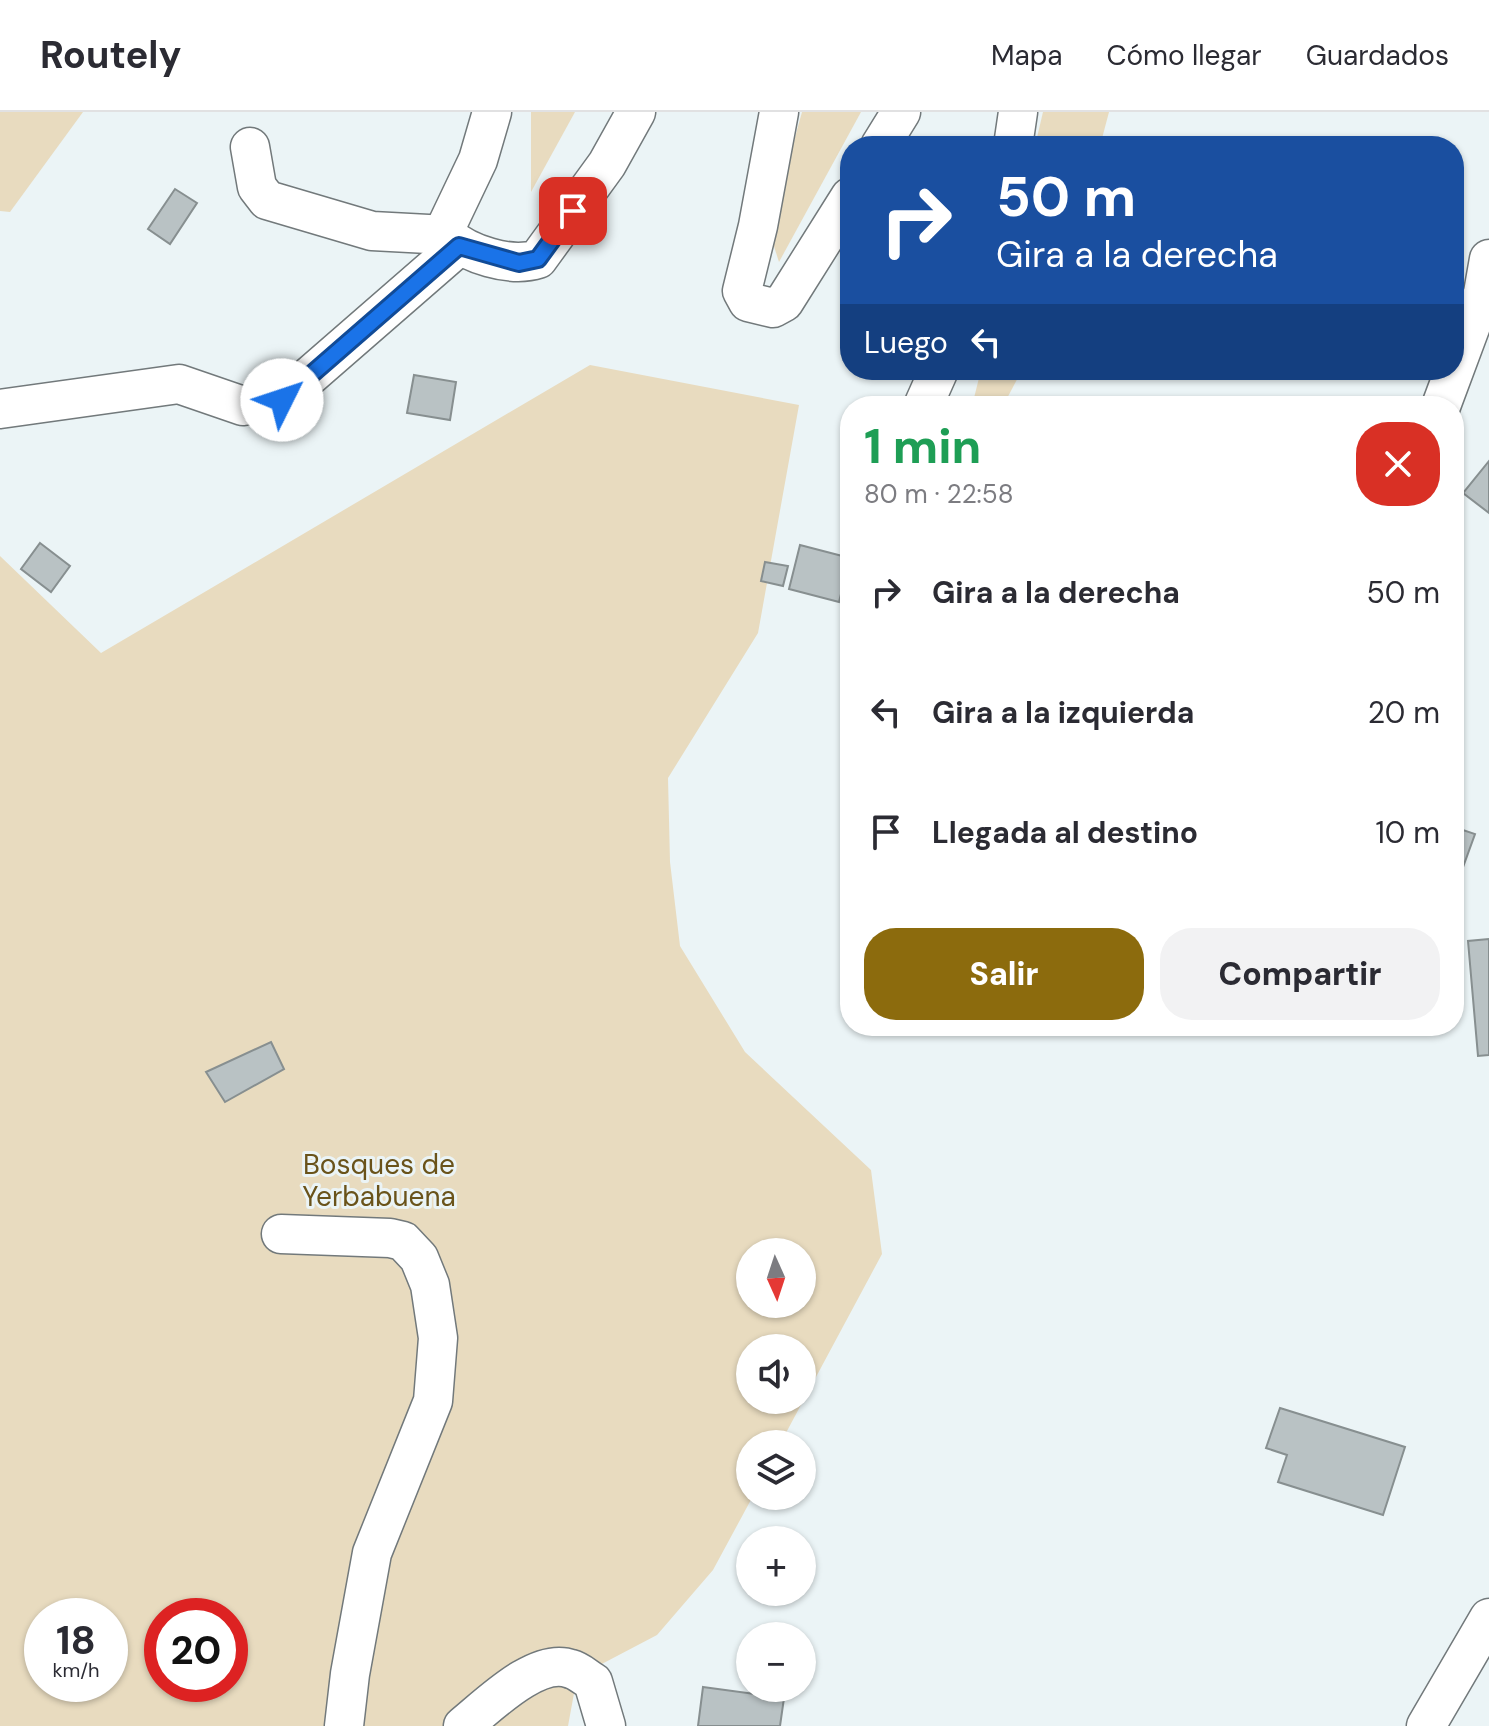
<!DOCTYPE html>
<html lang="es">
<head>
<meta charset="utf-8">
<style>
	body { margin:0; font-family:"DM Sans",sans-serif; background:#f2f2f3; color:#2b2b33; height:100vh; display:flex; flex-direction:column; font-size:30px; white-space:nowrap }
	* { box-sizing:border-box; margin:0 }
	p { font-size:26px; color:#7c7c81 }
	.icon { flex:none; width:44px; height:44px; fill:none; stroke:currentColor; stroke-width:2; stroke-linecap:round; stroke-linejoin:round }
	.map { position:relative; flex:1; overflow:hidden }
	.sheet { position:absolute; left:840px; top:284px; width:624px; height:640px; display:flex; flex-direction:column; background:#fff; border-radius:32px; box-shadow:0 2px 6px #0004 }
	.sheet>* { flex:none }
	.banner { position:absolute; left:840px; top:24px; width:624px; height:244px; border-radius:32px; box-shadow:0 2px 6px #0004; background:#1a4fa0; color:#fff; overflow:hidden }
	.needle { width:52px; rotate:177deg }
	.buttons { position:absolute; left:736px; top:1126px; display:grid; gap:16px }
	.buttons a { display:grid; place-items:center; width:80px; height:80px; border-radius:50%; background:#fff; box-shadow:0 2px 6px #0004; font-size:40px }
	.speed { position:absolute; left:24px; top:1486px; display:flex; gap:16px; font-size:40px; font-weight:700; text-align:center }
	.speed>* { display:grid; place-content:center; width:104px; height:104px; border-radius:50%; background:#fff; box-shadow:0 2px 6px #0004; line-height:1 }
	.speed small { font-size:20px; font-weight:400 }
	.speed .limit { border:12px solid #d22; background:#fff; color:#111 }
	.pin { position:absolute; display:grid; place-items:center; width:68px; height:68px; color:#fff; margin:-34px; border-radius:16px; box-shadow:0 4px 12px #0006 }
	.me { position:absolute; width:88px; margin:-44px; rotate:49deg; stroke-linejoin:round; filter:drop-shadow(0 0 6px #0008) }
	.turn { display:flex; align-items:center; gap:28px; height:168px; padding:0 24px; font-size:36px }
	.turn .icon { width:104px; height:104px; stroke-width:2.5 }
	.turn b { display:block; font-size:56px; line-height:68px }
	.then { display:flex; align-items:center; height:76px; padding:0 24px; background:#0003; gap:16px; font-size:30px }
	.round { display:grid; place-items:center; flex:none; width:84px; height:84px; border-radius:32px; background:#f2f2f3 }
	.summary { display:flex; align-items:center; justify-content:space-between; height:136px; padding:0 24px }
	h1 { font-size:48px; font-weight:800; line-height:60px; color:#1e9e55 }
	.button { display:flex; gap:16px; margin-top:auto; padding:16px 24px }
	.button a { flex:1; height:92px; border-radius:32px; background:#8c6b0d; color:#fff; font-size:32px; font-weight:800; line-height:92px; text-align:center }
	.button a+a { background:#f2f2f3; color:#2b2b33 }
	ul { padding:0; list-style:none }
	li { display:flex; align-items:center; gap:24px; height:120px; padding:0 24px }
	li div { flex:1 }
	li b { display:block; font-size:30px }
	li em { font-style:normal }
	header { display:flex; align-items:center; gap:48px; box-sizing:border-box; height:112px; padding:0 40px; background:#fff; border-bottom:2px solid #e1e1e2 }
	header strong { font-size:38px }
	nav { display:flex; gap:44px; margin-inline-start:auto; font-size:28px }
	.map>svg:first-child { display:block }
</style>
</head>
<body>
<header>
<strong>Routely</strong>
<nav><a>Mapa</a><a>Cómo llegar</a><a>Guardados</a></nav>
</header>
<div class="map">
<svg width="1489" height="1614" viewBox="0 0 1489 1614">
	<rect width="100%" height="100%" fill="#ebf4f6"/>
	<g fill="#e8dbbf" fill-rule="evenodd">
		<path d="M 0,0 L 83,0 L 10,100 L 0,99 Z"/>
		<path d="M 531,0 L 575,0 L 531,80 Z"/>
		<path d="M 802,0 L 861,0 L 779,150 L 769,119 Z"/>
		<path d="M 1043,0 L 1109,0 L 1100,34 L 1035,34 Z"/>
		<path d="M 590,253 L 799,293 L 758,521 L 668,666 L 670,750 L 680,834 L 745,940 L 871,1058 L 882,1142 L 780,1332 L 750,1332 L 750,1384 L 753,1384 L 713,1458 L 657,1523 L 577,1565 L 568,1614 L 0,1614 L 0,444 L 101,541 ZM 750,1140 L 802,1140 L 802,1192 L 750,1192 ZM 750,1236 L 802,1236 L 802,1288 L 750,1288 ZM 42,1504 L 110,1504 L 110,1572 L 42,1572 ZM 162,1504 L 230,1504 L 230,1572 L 162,1572 Z"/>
		<path d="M 981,258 L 1022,258 L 1003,294 L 972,294 Z"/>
	</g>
	<g fill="#b9c2c4" stroke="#878f90" stroke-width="2">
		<path d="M 175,77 L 197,91 L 170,132 L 148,117 Z"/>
		<path d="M 414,263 L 456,270 L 450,308 L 407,301 Z"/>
		<path d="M 1489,349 L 1489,401 L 1463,381 Z"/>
		<path d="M 40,431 L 70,454 L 51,480 L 21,457 Z"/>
		<path d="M 800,433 L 850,446 L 839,490 L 789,477 Z"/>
		<path d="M 765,450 L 788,454 L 783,474 L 761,469 Z"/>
		<path d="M 1454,715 L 1475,722 L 1454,780 Z"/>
		<path d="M 1489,827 L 1489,943 L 1478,944 L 1468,829 Z"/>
		<path d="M 271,930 L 284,957 L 225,990 L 206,960 Z"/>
		<path d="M 1280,1296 L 1405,1335 L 1383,1403 L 1278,1370 L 1287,1343 L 1266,1336 Z"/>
		<path d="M 703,1575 L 784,1586 L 780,1614 L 698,1614 Z"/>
	</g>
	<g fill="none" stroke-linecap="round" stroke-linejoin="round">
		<g stroke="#72797b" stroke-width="41">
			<g id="minor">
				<path d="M 492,0 L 478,48 L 447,113 L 447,123 C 467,142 510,156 538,147 L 607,52 L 636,0"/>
				<path d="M 779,0 L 758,114 L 742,179 L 748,190 L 773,196 L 784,190 L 850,85"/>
				<path d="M 880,34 L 901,0"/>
				<path d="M 1013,34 L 1018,0"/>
				<path d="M 250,35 L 257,75 L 267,88 L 372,119 L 447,123"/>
				<path d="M 923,294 L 939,258"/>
				<path d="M 1441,294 L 1483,181 L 1489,147"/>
				<path d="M 0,297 L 179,272 L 243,294 L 282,288 L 459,134"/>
				<path d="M 281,1122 L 390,1126 L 403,1129 L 419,1146 L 430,1173 L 438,1226 L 433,1289 L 372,1441 L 350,1562 L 344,1614"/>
				<path d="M 463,1614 C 488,1594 537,1544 571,1557 C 579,1559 586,1566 593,1570 L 606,1614"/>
				<path d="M 1426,1614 L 1489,1506"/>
			</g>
		</g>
		<use href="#minor" stroke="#fff" stroke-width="38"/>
	</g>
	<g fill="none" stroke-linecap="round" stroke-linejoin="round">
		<g stroke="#114b97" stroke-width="20">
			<path id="route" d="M 282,288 L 459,134 L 519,151 L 538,147 L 573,99"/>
		</g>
		<use href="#route" stroke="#1a73e8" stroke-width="14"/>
	</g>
	<g text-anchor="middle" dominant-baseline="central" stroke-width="6" stroke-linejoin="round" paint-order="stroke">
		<g font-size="28" fill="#6a531a" stroke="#ebf4f6">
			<text x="379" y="1052">Bosques de<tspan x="379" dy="32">Yerbabuena</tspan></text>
		</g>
	</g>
</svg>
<div class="buttons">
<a><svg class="needle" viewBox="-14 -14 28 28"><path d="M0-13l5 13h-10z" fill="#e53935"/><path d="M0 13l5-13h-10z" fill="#7c7c81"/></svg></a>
<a><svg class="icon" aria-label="sound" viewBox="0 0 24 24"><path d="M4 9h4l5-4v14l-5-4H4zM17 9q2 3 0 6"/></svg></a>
<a><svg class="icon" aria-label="layers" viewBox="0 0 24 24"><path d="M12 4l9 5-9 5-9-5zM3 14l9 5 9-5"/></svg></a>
<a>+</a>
<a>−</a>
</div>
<div class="speed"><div>18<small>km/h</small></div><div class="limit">20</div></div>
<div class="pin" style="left:573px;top:99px;background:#d93025"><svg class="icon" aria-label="arrive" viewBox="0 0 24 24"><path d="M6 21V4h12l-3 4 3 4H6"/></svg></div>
<svg class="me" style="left:282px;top:288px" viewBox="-20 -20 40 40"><circle r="19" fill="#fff"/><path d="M0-13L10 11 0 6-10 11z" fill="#1a73e8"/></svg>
<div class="banner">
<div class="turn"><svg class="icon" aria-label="right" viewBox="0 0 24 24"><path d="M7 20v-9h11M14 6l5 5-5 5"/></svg><div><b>50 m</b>Gira a la derecha</div></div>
<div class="then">Luego<svg class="icon" aria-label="left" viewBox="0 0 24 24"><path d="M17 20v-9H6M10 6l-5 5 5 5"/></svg></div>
</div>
<section class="sheet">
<div class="summary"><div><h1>1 min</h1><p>80 m · 22:58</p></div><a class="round" style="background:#d93025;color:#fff"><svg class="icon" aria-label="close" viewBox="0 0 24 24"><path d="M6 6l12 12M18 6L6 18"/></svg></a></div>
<ul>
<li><svg class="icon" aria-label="right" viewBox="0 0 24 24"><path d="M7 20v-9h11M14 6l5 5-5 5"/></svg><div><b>Gira a la derecha</b></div><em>50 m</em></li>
<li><svg class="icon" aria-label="left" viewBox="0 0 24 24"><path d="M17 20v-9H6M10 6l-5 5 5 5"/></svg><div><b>Gira a la izquierda</b></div><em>20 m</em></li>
<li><svg class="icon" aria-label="arrive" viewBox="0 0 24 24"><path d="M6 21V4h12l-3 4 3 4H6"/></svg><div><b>Llegada al destino</b></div><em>10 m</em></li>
</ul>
<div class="button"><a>Salir</a><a>Compartir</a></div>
</section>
</div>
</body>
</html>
